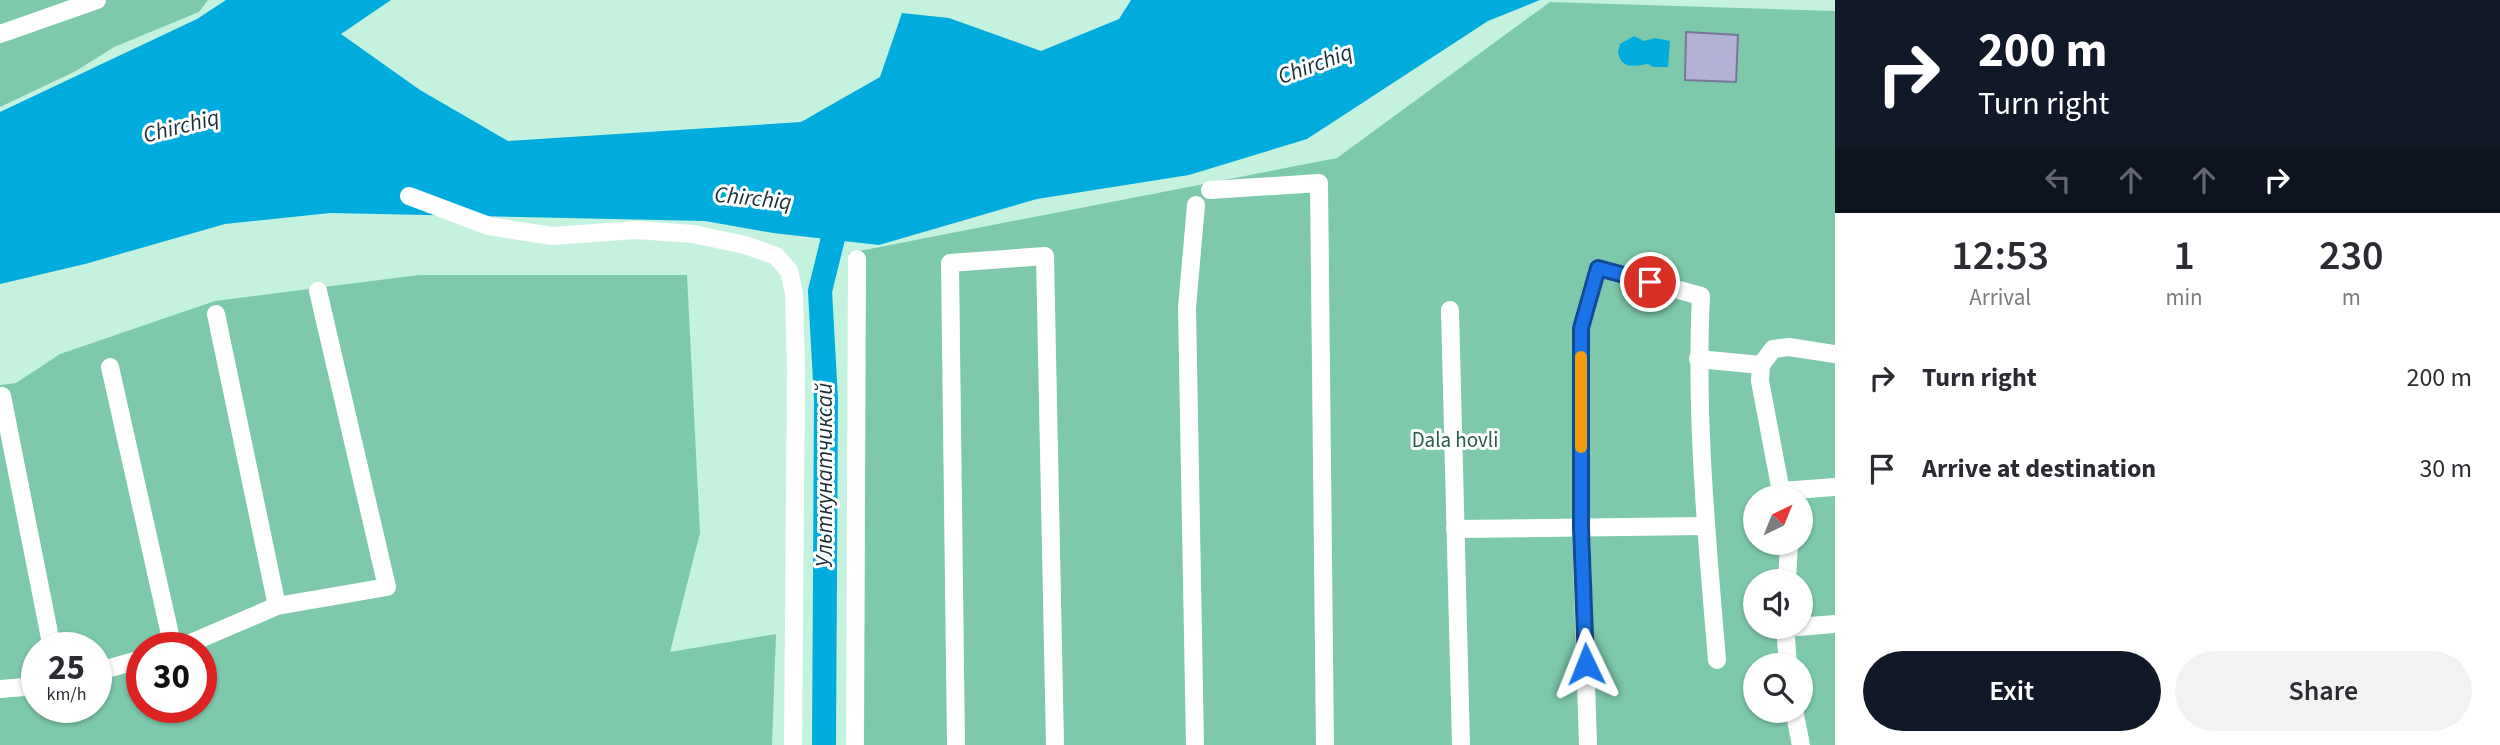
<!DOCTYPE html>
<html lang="en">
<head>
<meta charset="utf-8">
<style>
	body { margin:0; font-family:"Source Sans 3",sans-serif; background:#f2f2f3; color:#2b2b33; height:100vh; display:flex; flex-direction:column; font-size:26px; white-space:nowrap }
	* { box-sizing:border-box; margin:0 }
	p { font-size:23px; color:#7c7c81 }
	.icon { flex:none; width:38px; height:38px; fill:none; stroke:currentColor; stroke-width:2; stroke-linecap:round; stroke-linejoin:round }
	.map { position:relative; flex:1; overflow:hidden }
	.side { display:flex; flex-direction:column; background:#fff; width:665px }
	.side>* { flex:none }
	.banner { background:#111827; color:#fff; overflow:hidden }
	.needle { width:46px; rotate:43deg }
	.buttons { position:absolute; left:1743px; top:485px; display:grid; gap:14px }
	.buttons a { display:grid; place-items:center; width:70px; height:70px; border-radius:50%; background:#fff; box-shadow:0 2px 5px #0004; font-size:35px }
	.speed { position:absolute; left:21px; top:632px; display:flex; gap:14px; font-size:35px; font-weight:700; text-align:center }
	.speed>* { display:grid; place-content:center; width:91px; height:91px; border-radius:50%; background:#fff; box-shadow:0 2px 5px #0004; line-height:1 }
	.speed small { font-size:18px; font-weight:400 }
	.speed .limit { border:10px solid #d22; background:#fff; color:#111 }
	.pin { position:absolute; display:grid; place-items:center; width:60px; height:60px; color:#fff; margin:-30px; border:4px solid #fff; border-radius:50%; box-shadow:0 2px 7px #0007 }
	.me { position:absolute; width:77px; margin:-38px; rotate:358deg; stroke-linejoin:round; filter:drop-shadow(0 0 5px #0008) }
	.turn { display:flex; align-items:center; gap:24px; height:147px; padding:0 28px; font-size:32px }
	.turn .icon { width:91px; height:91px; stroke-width:2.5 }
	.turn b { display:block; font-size:49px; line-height:60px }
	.lanes { display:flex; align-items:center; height:66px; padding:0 28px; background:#0003; justify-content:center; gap:35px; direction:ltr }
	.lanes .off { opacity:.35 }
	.eta { display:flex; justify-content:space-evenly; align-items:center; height:119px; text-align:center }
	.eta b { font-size:42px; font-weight:600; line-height:49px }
	.action { display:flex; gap:14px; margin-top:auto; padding:14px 28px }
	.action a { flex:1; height:80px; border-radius:42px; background:#111827; color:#fff; font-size:28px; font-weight:600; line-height:80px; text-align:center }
	.action a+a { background:#f2f2f3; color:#2b2b33 }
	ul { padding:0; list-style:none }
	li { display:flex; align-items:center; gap:21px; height:91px; padding:0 28px }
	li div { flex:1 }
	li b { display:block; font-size:26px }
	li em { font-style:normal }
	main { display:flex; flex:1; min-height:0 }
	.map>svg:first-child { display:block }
</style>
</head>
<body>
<main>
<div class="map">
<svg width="1835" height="745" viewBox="0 0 1835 745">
	<rect width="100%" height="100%" fill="#c5f2df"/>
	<g fill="#7ec9ac" fill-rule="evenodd">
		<path d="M 0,0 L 208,0 L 199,12 L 114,47 L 76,71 L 0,107 Z"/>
		<path d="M 1550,2 L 1835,11 L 1835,745 L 859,745 L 849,253 L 1337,158 ZM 1755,497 L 1801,497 L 1801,542 L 1755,542 ZM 1755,581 L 1801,581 L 1801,626 L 1755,626 ZM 1755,665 L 1801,665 L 1801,710 L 1755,710 Z"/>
		<path d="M 419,275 L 687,275 L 700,533 L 670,652 L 776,634 L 772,745 L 0,745 L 0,385 L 16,383 L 60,354 L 215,301 ZM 37,648 L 96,648 L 96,707 L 37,707 ZM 142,648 L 201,648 L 201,707 L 142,707 Z"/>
	</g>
	<g fill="#00abdd">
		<path d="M 226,0 L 391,0 L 341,34 L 420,90 L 508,141 L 801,122 L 880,77 L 902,13 L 949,18 L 1041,51 L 1119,19 L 1131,0 L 1540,0 L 1488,21 L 1307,139 L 1189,175 L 1037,199 L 879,245 L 773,233 L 705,221 L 330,213 L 225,224 L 85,264 L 0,284 L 0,112 L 197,19 Z"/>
		<path d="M 1634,36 L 1644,41 L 1655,38 L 1670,41 L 1668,67 L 1653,67 L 1648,64 C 1635,66 1621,70 1618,52 L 1620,44 Z"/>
	</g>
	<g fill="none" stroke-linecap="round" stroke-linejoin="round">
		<path stroke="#00abdd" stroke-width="24" d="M 824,745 L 826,399 L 820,291 L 840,210"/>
	</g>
	<path fill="#b3b1d6" stroke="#787699" stroke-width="2" d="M 1686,32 L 1738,35 L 1736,82 L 1685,80 Z"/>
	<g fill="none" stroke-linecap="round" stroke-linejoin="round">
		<g stroke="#fff" stroke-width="18">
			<path d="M 0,34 L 97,0"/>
			<path d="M 1210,190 L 1319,183 L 1325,745"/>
			<path d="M 409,196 L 489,226 L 552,236 L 636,230 L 693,234 L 745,245 L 776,256 L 789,271 L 794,293 L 796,369 L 793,745"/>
			<path d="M 1450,310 L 1461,745"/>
			<path d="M 216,314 L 277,606"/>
			<path d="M 1698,359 L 1761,365"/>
			<path d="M 110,367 L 173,648"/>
			<path d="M 2,396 L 52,648"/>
			<path d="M 1781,491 L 1835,487"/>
			<path d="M 1782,497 L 1760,381 L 1761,365 L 1773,349 L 1789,347 L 1835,354"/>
			<path d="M 1455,529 L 1706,526"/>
			<path d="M 1787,581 L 1789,542"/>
			<path d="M 1785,626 L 1788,665"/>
			<path d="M 1785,628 L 1835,624"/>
			<path d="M 179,648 L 277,606 L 387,587 L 318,291"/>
			<path d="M 96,672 L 142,659"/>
			<path d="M 0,689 L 37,686"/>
			<path d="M 1794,710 L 1801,745"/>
			<path d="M 855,745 L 857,259"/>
			<path d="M 956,745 L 950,263 L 1045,256 L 1055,745"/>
			<path d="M 1195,745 L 1187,308 L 1196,205"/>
			<path d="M 1588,745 L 1581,528 L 1581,328 L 1598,268 L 1701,296 C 1695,417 1707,539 1717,660"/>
		</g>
	</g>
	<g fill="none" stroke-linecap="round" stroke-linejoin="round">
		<g stroke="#114b97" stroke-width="18">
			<path id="route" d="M 1586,664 L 1581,528 L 1581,328 L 1598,268 L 1650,282"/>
		</g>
		<use href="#route" stroke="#1a73e8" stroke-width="12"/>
		<path stroke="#f59e0b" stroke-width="12" d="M 1581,357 L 1581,447"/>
	</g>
	<g text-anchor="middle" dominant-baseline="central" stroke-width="6" stroke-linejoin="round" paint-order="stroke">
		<g font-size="21" fill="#265c49" stroke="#fff">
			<text x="1455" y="440">Dala hovli</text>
		</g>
		<g font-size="23" font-style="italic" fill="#1a303a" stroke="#fff">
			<text transform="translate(1315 64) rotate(-20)">Chirchiq</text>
			<text transform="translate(181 126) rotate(-14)">Chirchiq</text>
			<text transform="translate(753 198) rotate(6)">Chirchiq</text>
			<text transform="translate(824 475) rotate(-90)">Ульткунатчиксай</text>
		</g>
	</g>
</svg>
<div class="buttons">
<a><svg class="needle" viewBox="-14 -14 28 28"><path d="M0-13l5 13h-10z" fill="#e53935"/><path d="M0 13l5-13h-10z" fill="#7c7c81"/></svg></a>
<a><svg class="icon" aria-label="sound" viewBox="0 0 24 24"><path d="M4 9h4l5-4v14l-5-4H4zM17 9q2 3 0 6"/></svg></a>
<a><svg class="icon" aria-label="search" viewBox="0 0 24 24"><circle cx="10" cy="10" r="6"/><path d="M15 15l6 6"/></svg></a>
</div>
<div class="speed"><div>25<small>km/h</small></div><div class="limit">30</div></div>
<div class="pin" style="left:1650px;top:282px;background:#d93025"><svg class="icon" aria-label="arrive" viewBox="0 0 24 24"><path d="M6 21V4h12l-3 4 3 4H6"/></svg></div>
<svg class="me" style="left:1586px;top:664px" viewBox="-20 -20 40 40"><path d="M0-17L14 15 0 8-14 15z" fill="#1a73e8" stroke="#fff" stroke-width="4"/></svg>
</div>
<section class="side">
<div class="banner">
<div class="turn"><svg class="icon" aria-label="right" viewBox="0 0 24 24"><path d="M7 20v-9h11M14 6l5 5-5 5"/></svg><div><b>200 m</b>Turn right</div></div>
<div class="lanes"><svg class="icon off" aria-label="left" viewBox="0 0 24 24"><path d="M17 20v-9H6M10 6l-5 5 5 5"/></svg><svg class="icon off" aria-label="ahead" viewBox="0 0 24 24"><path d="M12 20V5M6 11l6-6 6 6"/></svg><svg class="icon off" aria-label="ahead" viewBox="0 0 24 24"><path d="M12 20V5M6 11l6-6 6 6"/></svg><svg class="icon" aria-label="right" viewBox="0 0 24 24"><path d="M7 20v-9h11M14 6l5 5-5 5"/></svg></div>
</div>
<div class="eta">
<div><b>12:53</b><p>Arrival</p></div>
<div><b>1</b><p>min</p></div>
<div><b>230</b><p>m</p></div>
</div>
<ul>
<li><svg class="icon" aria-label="right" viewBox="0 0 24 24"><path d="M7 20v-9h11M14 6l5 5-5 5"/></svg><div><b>Turn right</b></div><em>200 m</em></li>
<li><svg class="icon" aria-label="arrive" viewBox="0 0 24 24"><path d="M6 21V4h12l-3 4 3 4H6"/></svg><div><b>Arrive at destination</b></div><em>30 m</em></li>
</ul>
<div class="action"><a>Exit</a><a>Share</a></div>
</section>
</main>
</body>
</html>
